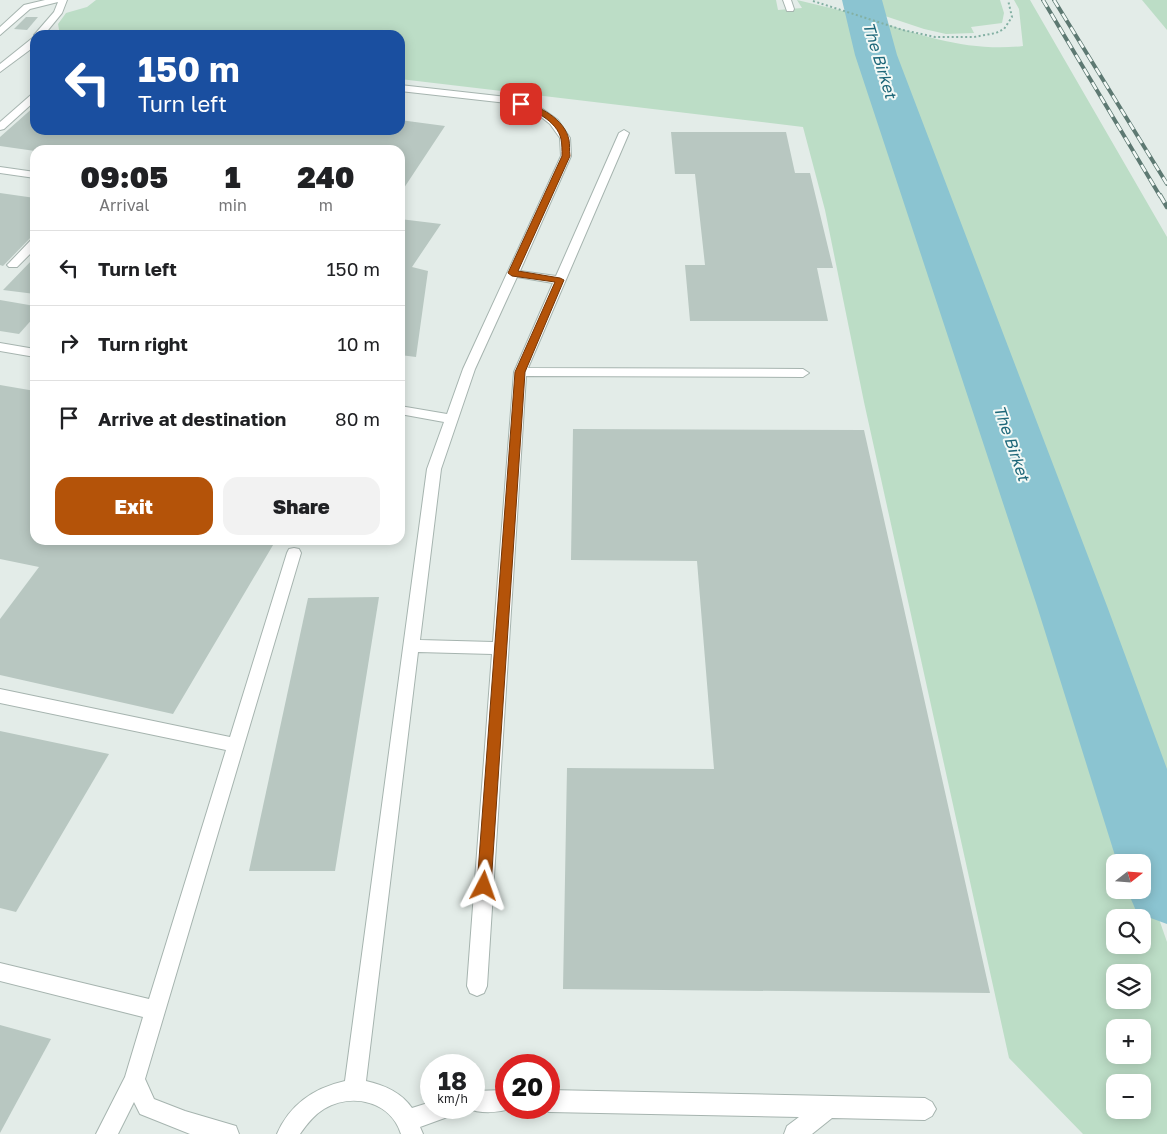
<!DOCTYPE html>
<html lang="en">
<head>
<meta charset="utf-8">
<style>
	body { margin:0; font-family:"Golos Text",sans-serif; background:#f2f2f2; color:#202124; height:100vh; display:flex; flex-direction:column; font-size:19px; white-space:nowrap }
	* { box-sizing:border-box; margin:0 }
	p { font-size:16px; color:#757577 }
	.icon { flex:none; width:28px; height:28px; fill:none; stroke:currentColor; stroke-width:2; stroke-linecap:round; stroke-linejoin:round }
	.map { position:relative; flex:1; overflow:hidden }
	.side { position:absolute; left:30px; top:145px; width:375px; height:400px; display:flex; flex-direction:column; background:#fff; border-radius:15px; box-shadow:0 2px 12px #0003 }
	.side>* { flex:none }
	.guide { position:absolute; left:30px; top:30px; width:375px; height:105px; border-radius:15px; box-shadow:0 2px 12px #0003; background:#1a4fa0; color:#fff; overflow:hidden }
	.needle { width:32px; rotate:73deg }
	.fabs { position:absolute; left:1106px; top:854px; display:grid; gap:10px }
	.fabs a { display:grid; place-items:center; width:45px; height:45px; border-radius:10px; background:#fff; box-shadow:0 2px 12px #0003; font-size:25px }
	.speed { position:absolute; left:420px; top:1054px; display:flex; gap:10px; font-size:25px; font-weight:700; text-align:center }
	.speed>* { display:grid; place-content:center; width:65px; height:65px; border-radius:50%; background:#fff; box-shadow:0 2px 12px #0003; line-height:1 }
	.speed small { font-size:12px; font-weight:400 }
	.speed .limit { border:8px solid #d22; background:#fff; color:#111 }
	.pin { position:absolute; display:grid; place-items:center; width:42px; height:42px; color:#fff; margin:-21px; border-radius:10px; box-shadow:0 2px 8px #0006 }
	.me { position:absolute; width:55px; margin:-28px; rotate:4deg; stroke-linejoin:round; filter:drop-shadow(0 0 4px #0008) }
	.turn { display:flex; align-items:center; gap:18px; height:105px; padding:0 25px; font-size:22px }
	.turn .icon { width:65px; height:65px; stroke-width:2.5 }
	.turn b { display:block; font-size:35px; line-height:42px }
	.eta { display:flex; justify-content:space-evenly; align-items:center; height:85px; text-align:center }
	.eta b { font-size:30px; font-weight:800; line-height:35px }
	.cta { display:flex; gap:10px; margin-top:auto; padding:10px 25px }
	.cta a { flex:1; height:58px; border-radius:15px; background:#b45309; color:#fff; font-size:20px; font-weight:800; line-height:58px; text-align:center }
	.cta a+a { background:#f2f2f2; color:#202124 }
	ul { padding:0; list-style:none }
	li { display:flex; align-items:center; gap:15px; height:75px; padding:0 25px; border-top:1px solid #e0e0e0 }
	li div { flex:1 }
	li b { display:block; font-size:19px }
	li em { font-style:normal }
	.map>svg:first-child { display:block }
</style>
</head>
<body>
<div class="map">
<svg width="1167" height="1134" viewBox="0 0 1167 1134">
	<rect width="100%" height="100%" fill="#e3ece8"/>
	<g fill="#bcddc6" fill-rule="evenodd">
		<path d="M 96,0 L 776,0 L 778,10 L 802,8 L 797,0 L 864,16 L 865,25 L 860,46 L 935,269 L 1029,532 L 1139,862 L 1115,862 L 1115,890 L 1142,890 L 1143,873 L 1167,942 L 1167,1134 L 1083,1134 L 1009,1058 L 864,402 L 825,210 L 803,127 L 400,79 L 400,35 L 60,35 L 58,24 L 66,13 L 87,7 ZM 1115,918 L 1142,918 L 1142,945 L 1115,945 ZM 1115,972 L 1142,972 L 1142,1000 L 1115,1000 ZM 1115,1028 L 1142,1028 L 1142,1055 L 1115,1055 ZM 1115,1082 L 1142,1082 L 1142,1110 L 1115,1110 Z"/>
		<path d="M 879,0 L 1000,0 L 1004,13 L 1002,23 L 971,27 L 974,33 L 946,34 L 924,29 L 879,14 L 880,5 Z"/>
		<path d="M 1014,0 L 1030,0 L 1167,237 L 1167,798 L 877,21 C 924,37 973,52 1023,46 L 1019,9 Z"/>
		<path d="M 1142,0 L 1167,0 L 1167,30 Z"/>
	</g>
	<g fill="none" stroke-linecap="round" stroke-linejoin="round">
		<path fill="#8bc4d1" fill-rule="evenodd" d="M 842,0 L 882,0 L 897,55 L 1107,606 L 1167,769 L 1167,924 L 1137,913 L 1127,890 L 1142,890 L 1142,862 L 1117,862 L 1037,606 L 855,55 Z"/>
	</g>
	<g fill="#b8c7c1">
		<path d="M 26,17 L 38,17 L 27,30 L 14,29 Z"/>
		<path d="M 35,106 L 35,130 L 400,130 L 400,120 L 445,126 L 400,194 L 400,150 L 35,151 L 0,146 L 0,137 Z"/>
		<path d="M 671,132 L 786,132 L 795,173 L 810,173 L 833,268 L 817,268 L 828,321 L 690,321 L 685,265 L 705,265 L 695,174 L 675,174 Z"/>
		<path d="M 0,193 L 35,198 L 35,233 L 3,266 L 0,265 Z"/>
		<path d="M 400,219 L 441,224 L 412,267 L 428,271 L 416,357 L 400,355 Z"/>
		<path d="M 35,257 L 35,294 L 3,290 Z"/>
		<path d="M 0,300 L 35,306 L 35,316 L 19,334 L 0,331 Z"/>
		<path d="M 0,385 L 35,391 L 35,540 L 276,540 L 173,714 L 0,675 L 0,619 L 39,567 L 0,559 Z"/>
		<path d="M 573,429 L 864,430 L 990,993 L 563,989 L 567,768 L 714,769 L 697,561 L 571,560 Z"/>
		<path d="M 379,597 L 335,871 L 249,871 L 308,598 Z"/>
		<path d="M 0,731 L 109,754 L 16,912 L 0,908 Z"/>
		<path d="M 0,1025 L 51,1039 L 0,1133 Z"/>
	</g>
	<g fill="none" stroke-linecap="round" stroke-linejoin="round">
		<g stroke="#a6b4af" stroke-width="2">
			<g id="service">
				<path d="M 45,0 L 67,0 L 62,13 L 44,35 L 34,35 L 54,12 L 58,2 L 30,9 L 0,35 L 0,27 L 24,5 Z"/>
				<path d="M 783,0 L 791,0 L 794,9 L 793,11 L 787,11 Z"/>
				<path d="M 35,36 L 35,45 L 31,49 L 0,72 L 0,64 Z"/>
				<path d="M 400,85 L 507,97 L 537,105 L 558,120 L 570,138 L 571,156 L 520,271 L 556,276 L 619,133 L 624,130 L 629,133 L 528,368 L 803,369 L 809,373 L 803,377 L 526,376 L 487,986 L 484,993 L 477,996 L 470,993 L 467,986 L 492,654 L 418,652 L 366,1081 C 384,1085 401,1092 412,1108 L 431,1102 L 431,1108 L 457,1108 L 453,1115 L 420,1127 L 423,1134 L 401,1134 C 391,1102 353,1092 324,1109 C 314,1115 307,1124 300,1134 L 277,1134 C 290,1104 314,1088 345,1081 L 427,469 L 444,422 L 400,414 L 400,406 L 447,414 L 463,369 L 561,156 L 560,138 L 550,124 L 531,109 L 507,103 L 400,91 ZM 517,277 L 553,283 L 514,372 L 493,642 L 420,640 L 441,469 L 475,369 Z"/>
				<path d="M 35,93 L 35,101 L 4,129 L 0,130 L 0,122 L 32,94 Z"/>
				<path d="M 0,167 L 35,172 L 35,178 L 0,173 Z"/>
				<path d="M 35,239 L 35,249 L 17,267 L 9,267 L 7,265 L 9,263 L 31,240 Z"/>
				<path d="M 0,343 L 35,349 L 35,357 L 0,351 Z"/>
				<path d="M 294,548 L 299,549 L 301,553 L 145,1079 L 154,1099 L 185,1111 L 236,1126 L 239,1134 L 190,1134 L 140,1114 L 134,1102 L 118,1134 L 96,1134 L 125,1077 L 143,1017 L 0,981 L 0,963 L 149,999 L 226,750 L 0,703 L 0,689 L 230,737 L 287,553 L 289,549 Z"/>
				<path d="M 506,1090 L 506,1108 L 513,1108 C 500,1113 479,1114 467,1108 L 474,1108 L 474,1091 Z"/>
				<path d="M 549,1090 L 925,1098 L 932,1102 L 936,1109 L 932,1116 L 925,1120 L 832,1118 L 812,1134 L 784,1134 L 787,1126 L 799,1117 L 549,1112 L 541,1108 L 549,1108 Z"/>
			</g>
		</g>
		<path stroke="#83b0a3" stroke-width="2" stroke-dasharray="2 2.5" stroke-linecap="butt" d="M 813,1 L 903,30 L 935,37 L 974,37 L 996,33 L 1004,29 L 1012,17 L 1008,0"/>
		<use href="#service" fill="#fff" fill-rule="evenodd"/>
		<g stroke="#5d7972" stroke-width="4">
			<g id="rail-far1">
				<path d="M 1043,0 L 1160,196"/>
				<path d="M 1054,0 L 1167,184"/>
			</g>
		</g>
		<g stroke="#5d7972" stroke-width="4.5">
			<path id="rail" d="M 1160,195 L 1167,207"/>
		</g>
		<use href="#rail-far1" stroke="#f3f9f6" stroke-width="2.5" stroke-dasharray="8" stroke-linecap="butt"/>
		<use href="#rail" stroke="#f3f9f6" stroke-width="3" stroke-dasharray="9" stroke-linecap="butt"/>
	</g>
	<path fill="#b45309" stroke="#753606" d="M 521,101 C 539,106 565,119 569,140 C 570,145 569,150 570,156 L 518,271 L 560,278 L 564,280 L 525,372 L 491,886 L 489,891 L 484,893 L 479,891 L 477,886 L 515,372 L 555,282 L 512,276 L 508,273 L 562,156 C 562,150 562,144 561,139 C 557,121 534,110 518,105 L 518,102 Z"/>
	<g text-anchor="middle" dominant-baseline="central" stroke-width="4" stroke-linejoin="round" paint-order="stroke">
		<g font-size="16" font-style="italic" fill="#1d6779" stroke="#f3f9f6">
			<text transform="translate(880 60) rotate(73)">The Birket</text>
			<text transform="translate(1012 443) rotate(71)">The Birket</text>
		</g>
	</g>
</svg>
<div class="fabs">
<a><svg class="needle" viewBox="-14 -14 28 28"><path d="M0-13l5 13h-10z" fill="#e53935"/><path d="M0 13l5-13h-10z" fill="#757577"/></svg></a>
<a><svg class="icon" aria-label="search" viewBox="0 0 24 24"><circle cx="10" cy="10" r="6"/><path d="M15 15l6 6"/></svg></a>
<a><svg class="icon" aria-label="layers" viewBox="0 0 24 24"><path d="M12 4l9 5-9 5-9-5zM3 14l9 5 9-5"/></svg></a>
<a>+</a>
<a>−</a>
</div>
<div class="speed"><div>18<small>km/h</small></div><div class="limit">20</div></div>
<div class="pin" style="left:521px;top:104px;background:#d93025"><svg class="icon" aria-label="arrive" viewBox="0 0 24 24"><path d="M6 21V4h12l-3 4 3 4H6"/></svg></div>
<svg class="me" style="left:484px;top:886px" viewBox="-20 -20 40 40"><path d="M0-17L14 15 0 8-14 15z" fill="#b45309" stroke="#fff" stroke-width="4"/></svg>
<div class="guide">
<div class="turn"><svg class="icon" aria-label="left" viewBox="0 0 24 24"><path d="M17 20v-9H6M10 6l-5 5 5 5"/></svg><div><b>150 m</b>Turn left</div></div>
</div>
<section class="side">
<div class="eta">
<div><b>09:05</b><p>Arrival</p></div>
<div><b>1</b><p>min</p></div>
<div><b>240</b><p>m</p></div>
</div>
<ul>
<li><svg class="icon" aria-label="left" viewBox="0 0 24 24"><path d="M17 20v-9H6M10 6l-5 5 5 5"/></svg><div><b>Turn left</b></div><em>150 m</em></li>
<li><svg class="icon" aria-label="right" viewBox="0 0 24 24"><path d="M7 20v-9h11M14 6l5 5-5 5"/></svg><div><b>Turn right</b></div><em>10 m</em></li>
<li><svg class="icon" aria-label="arrive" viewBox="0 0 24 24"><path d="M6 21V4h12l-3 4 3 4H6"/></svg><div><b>Arrive at destination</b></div><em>80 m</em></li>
</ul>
<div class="cta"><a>Exit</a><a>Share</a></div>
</section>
</div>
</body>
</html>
